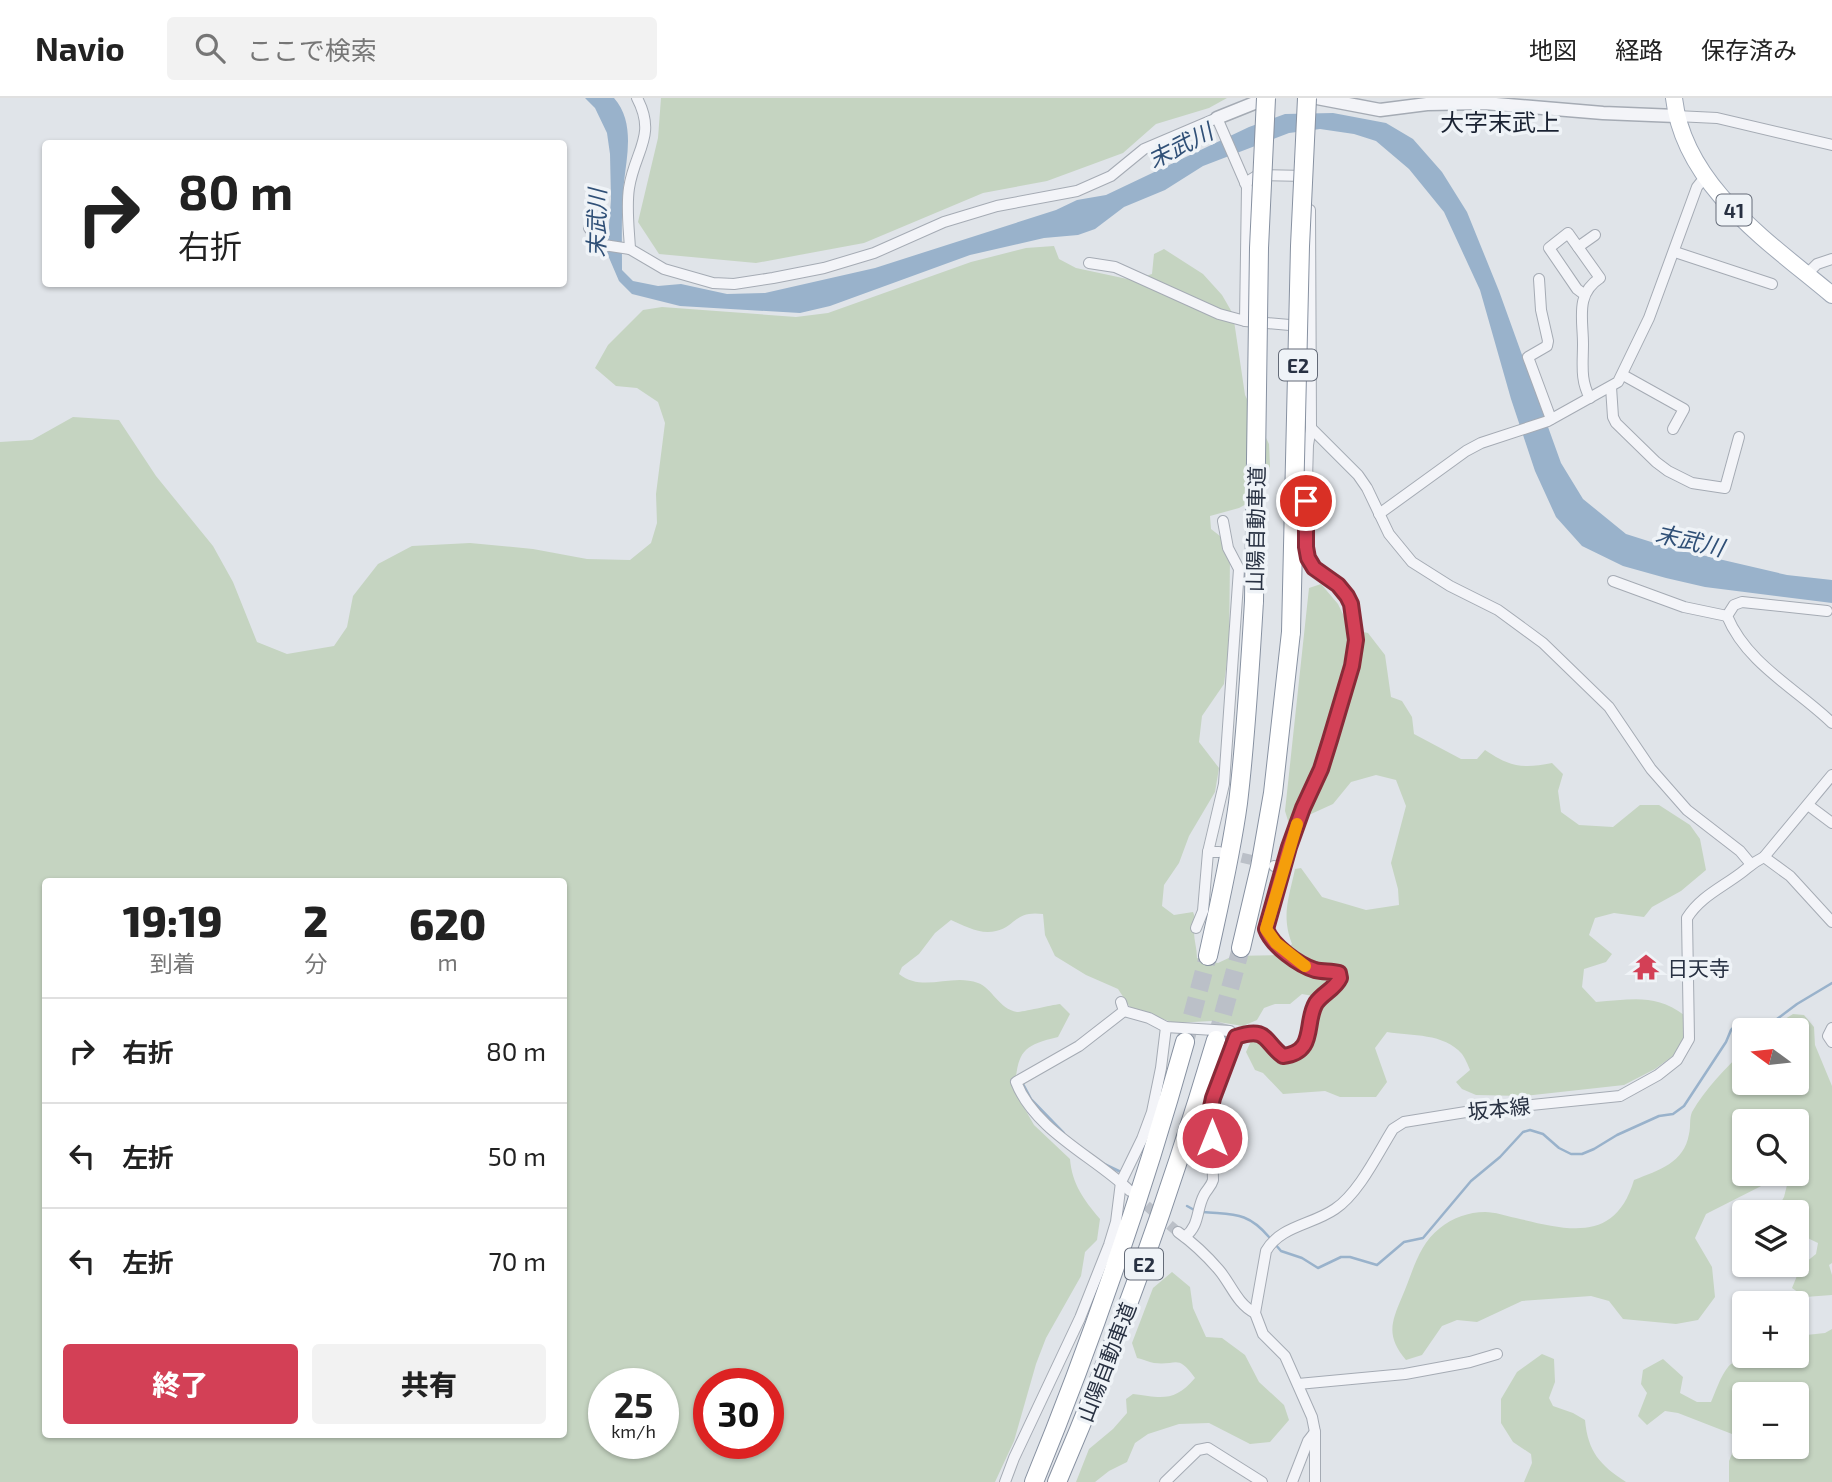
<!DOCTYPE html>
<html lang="ja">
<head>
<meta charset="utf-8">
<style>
	body { margin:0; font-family:"Exo 2","Noto Sans JP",sans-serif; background:#f2f2f2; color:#222; height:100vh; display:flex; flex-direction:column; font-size:26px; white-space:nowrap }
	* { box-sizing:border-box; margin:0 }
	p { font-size:23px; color:#767676 }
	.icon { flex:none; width:38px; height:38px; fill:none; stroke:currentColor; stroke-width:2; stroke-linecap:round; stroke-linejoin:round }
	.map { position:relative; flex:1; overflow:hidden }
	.drawer { position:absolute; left:42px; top:780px; width:525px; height:560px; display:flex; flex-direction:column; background:#fff; border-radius:7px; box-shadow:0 2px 5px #0004 }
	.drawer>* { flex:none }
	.top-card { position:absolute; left:42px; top:42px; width:525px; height:147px; border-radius:7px; box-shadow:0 2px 5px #0004; background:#fff; color:#222; overflow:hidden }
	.needle { width:46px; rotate:285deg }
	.buttons { position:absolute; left:1732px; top:920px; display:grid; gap:14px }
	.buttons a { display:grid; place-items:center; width:77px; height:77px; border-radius:7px; background:#fff; box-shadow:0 2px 5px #0004; font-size:35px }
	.speed { position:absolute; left:588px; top:1270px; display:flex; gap:14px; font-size:35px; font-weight:700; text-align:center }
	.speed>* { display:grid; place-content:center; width:91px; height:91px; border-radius:50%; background:#fff; box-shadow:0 2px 5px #0004; line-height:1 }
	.speed small { font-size:18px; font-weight:400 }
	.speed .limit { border:10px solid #d22; background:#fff; color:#111 }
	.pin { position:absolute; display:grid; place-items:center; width:60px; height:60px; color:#fff; margin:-30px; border:4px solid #fff; border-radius:50%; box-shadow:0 2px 7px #0007 }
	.me { position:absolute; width:77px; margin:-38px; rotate:0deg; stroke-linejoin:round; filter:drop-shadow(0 0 5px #0008) }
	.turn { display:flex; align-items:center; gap:24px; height:147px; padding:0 21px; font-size:32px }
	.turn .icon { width:91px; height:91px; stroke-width:2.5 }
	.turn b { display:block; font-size:49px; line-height:60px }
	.eta { display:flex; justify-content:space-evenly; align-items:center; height:119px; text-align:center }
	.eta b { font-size:42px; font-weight:800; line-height:49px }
	.button { display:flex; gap:14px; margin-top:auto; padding:14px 21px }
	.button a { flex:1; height:80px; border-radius:7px; background:#d34056; color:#fff; font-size:28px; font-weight:800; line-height:80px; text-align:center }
	.button a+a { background:#f2f2f2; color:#222 }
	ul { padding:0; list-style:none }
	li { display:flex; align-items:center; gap:21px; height:105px; padding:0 21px; border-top:2px solid #e0e0e0 }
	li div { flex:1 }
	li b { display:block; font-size:26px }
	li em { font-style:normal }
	header { display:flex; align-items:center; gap:42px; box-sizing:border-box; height:98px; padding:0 35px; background:#fff; border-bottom:2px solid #e0e0e0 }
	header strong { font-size:33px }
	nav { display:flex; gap:38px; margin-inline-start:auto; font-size:24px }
	.search { width:490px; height:63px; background:#f2f2f2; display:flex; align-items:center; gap:18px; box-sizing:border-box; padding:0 24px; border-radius:7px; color:#767676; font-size:26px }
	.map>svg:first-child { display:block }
</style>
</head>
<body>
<header>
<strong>Navio</strong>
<div class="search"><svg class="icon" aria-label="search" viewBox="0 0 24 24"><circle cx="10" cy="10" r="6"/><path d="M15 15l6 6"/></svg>ここで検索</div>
<nav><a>地図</a><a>経路</a><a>保存済み</a></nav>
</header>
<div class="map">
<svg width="1832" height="1384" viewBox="0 0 1832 1384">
	<rect width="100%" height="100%" fill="#e0e4e9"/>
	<g fill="#c5d4c1" fill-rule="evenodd">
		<path d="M 661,0 L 1227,0 L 1209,10 L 1156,26 L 1123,55 L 1047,83 L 983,95 L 864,145 L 756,165 L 659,156 L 638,124 L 658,40 Z"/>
		<path d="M 1054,148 L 1059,161 L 1076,170 L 1132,182 L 1152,176 L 1154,156 L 1164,151 L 1203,176 L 1222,197 L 1233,216 L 1245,297 L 1269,346 L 1270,368 L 1263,397 L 1239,410 L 1210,418 L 1211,431 L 1220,438 L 1230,459 L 1229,548 L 1224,586 L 1202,618 L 1199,644 L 1219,670 L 1215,694 L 1189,738 L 1179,765 L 1164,787 L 1162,808 L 1174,817 L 1193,814 C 1197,823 1194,825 1194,834 C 1194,842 1197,851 1197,860 L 1218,865 L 1233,858 L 1280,857 L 1292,846 C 1281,817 1289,800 1295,771 L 1301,770 L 1322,799 L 1366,812 L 1399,807 L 1398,791 L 1391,765 L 1406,708 L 1396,682 L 1376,677 L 1351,684 L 1333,706 L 1289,726 L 1285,713 L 1309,490 L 1321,486 L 1338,506 L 1350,531 L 1368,535 L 1385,557 L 1391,599 L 1402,603 L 1412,619 L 1414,636 L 1461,661 L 1477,661 L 1485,652 C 1510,669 1523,671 1552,665 L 1563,676 L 1558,693 L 1561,714 L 1579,727 L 1613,729 L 1640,707 L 1659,707 L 1690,727 L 1700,741 L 1706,772 L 1681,793 L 1652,809 L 1644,819 L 1614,815 L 1595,820 L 1589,837 L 1612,856 L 1606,864 L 1584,871 L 1582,889 L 1596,904 C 1630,902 1655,895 1684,917 L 1683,942 L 1674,957 L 1655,971 L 1624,987 L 1524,998 L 1476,997 L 1462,991 L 1456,984 L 1470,972 C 1468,967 1465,960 1462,956 C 1444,935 1412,938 1387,934 L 1375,950 L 1387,984 L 1376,999 L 1340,999 L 1325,993 L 1283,996 L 1263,975 L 1255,972 L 1246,954 L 1251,943 L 1261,940 L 1278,959 L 1291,962 C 1316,944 1315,927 1313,898 L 1302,896 L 1290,906 L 1275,906 L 1264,910 L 1257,922 L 1243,928 L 1212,923 L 1174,925 L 1130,909 L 1118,891 L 1086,877 L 1055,858 L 1045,837 L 1043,816 C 1015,812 1015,829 996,833 C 980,837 965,828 951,822 L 935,835 L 919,856 L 902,869 L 899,876 C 923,895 951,875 978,885 C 992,890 999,911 1017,914 C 1023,914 1051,907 1060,906 L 1070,916 L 1058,939 C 1020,948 1019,954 1014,992 L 1034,1027 L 1070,1061 C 1072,1086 1084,1102 1100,1121 L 1097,1142 L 1085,1154 L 1081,1178 L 1046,1240 L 1036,1266 L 1014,1343 L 995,1384 L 0,1384 L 0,344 L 32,342 L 73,319 L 119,322 L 156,378 L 213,448 L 233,484 L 257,544 L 287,556 L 334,548 L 347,529 L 353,498 L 378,466 L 412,448 L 470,445 L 533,451 L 587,461 L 630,462 L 651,445 L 657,425 L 656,396 L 665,325 L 658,304 L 637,290 L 616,288 L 595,270 L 608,247 L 643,212 L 662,209 L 796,219 L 828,215 L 971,164 L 1026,150 ZM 46,784 L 564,784 L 564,1337 L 46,1337 ZM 604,1286 L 663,1286 L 663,1346 L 604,1346 ZM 709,1286 L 768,1286 L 768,1346 L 709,1346 Z"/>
		<path d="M 1793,916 L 1804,917 L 1814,929 L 1815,947 L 1832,988 L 1832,1165 L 1829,1167 L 1832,1177 L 1832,1197 L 1805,1199 L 1792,1190 L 1801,1168 L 1816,1156 L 1818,1145 L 1797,1135 L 1797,1115 L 1775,1115 L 1784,1099 L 1787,1087 L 1777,1080 L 1706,1116 L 1695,1140 L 1712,1169 L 1715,1199 L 1698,1222 L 1676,1226 L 1623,1221 L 1609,1203 L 1591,1198 L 1522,1203 L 1477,1224 L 1457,1222 L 1442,1228 L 1422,1257 L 1406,1262 C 1386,1238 1391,1225 1402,1199 C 1413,1174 1418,1147 1440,1130 C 1452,1120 1469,1114 1485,1114 C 1495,1114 1506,1118 1516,1120 C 1567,1132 1615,1146 1634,1082 C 1659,1072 1684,1065 1689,1036 C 1691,1029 1689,1021 1692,1014 C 1705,991 1726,970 1745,951 L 1745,985 L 1797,985 L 1797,933 L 1766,933 ZM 1745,1024 L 1797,1024 L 1797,1076 L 1745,1076 Z"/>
		<path d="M 1172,1174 L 1190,1189 L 1193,1210 L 1206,1239 L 1222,1240 L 1245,1257 L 1259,1284 L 1284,1307 L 1289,1322 L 1270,1344 L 1250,1346 L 1209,1325 L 1179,1326 L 1148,1336 L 1135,1345 L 1127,1364 L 1109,1373 L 1095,1384 L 1076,1384 L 1089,1351 L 1113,1331 L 1127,1315 L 1126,1301 L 1133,1296 C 1162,1300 1175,1304 1195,1280 C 1177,1255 1177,1268 1154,1265 C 1149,1264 1142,1261 1137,1260 L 1132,1245 L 1153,1190 Z"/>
		<path d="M 1832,1231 L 1832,1384 L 1729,1384 L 1729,1363 L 1736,1346 L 1732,1336 L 1678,1315 L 1665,1313 L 1647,1327 L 1638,1318 L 1647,1295 L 1641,1286 L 1643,1272 L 1663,1261 L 1683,1279 L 1680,1295 L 1697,1304 L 1711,1304 C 1716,1293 1720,1279 1728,1269 C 1739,1255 1779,1258 1797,1258 L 1797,1238 L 1825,1235 ZM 1745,1297 L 1797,1297 L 1797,1349 L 1745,1349 Z"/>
		<path d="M 1542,1256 L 1554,1261 L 1555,1284 L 1549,1300 L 1553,1308 L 1573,1315 L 1585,1322 C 1588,1354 1600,1367 1626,1384 L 1524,1384 L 1532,1365 L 1531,1356 L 1513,1344 L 1501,1325 L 1501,1301 L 1517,1274 Z"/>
	</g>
	<path fill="#99b2cb" d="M 585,0 L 614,0 C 635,24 627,57 624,84 C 621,113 622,143 622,172 L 633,183 L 658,188 L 681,186 L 727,196 L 765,195 L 875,170 L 1056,112 L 1077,102 L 1106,97 L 1249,29 L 1285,16 L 1333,15 L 1386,25 L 1413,41 L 1442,74 L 1467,114 L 1499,193 L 1561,365 L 1583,401 L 1626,436 L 1667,449 L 1787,477 L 1832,482 L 1832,505 L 1705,489 L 1666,480 L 1623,468 L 1582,448 L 1556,419 L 1535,373 L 1511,301 L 1480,192 L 1444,114 L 1409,71 L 1376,43 L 1354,36 L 1320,31 L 1289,35 L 1203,68 L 1165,92 L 1124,109 L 1095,131 L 1078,137 L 1044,140 L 970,157 L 830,208 L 800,215 L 680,208 L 632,196 L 619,183 L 607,155 L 611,101 L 610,56 L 607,35 L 595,10 Z"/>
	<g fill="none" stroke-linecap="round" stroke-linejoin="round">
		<g stroke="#99b2cb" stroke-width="2.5">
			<path d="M 1022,984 L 1031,1001 L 1064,1035"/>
			<path d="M 1102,1065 L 1121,1074"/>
			<path d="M 1187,1108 L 1196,1113"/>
			<path d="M 1203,1114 C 1233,1117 1247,1113 1269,1139"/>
			<path d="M 1275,1146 L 1281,1153 L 1302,1160 L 1318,1170 L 1341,1159 L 1350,1159 L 1377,1167 L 1404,1144 L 1423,1140 L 1471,1083 L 1500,1059 L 1523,1034 L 1530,1032 L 1543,1036 L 1559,1050 L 1571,1056 L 1582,1056 L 1594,1051 L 1617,1037 L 1659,1018 L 1673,1016 L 1684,1008 L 1726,944 L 1731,932 L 1737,926 L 1750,922 L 1773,924 L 1797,906 L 1832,885"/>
		</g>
		<g stroke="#bbc0c8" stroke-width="10" stroke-dasharray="10 5" stroke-linecap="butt">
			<path d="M 1227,756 L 1264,765"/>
			<path d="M 1135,1098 L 1178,1134"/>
		</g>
		<g stroke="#bbc0c8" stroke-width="18" stroke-dasharray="18 9" stroke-linecap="butt">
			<path d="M 1216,942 L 1241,850"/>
			<path d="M 1185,944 L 1208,858"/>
		</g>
		<g stroke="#a5abb4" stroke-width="12">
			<g id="minor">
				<path d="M 1676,18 L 1717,20 L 1832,47"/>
				<path d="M 1245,85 L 1258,77 L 1306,78"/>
				<path d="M 589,130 L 604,147 L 630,151 L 664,171 L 713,185 L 734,186 L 773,180 L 824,170 L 874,155 L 944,124 L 997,108 L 1077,93 L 1111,78 L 1144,51 L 1217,20 L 1247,89 L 1245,223"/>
				<path d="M 1578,149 L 1595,137"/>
				<path d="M 630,151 C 629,131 626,110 629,90 C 635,52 657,38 637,0"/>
				<path d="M 1675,154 L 1772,186"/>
				<path d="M 1089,165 L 1115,169 L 1219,216 L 1245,223 L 1301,228"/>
				<path d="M 1807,176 L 1817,166 L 1832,161"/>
				<path d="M 1539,181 L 1541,212 L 1548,243 L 1547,248 L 1528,259 L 1551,321"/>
				<path d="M 1585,197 L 1577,191 L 1549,150 L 1568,135 L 1600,180 C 1575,196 1583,221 1583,246 C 1583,266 1580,282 1590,300"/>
				<path d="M 1623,277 L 1684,311 L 1673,331"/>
				<path d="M 1611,289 L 1613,319 L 1616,325 L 1656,364 L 1668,373 L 1692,385 L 1725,390 L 1739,339"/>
				<path d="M 1311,330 L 1358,377 L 1367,390 L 1389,436 L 1412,464 L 1450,488 L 1498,512 L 1543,545 L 1609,609 L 1651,671 L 1687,712 L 1740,753 L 1750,765"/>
				<path d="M 1379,416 L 1466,353 L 1481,345 L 1548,323 L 1618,284 L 1649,220 L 1697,89 L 1705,79"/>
				<path d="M 1613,483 L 1684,509 L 1727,518"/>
				<path d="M 1827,513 L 1742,504 L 1734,507 L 1727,518 C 1747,566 1797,591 1832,625"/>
				<path d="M 1808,707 L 1832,725"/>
				<path d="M 1208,754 L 1224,686 L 1239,471 L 1228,450 L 1223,423"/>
				<path d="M 1764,759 L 1790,778 L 1832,824"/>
				<path d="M 1284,771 L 1303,710 L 1321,671 L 1352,568 L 1356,542 L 1351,506 L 1338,487 L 1314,470 L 1308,460 L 1305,449 L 1308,347 L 1311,330 L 1310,112"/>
				<path d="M 1196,830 L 1203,813 L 1208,754 L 1219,754"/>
				<path d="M 1121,904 L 1124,913 L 1079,948 L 1016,984 C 1035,1033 1095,1059 1130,1093"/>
				<path d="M 1124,913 L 1149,920 L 1166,929 L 1230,933 L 1236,939 L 1213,1000 L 1211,1014 L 1213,1082 C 1211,1089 1207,1091 1204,1097 C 1196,1112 1200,1127 1185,1139"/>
				<path d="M 1832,930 L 1828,938 L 1832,944"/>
				<path d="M 1236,939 C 1268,928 1264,944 1283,958 C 1317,955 1304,925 1316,905 C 1323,895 1335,891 1340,881 L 1339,875 L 1317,872 L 1302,866 L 1267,836 C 1264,823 1280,787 1284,771 L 1274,768"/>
				<path d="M 1178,1134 C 1192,1144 1207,1158 1219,1172 C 1231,1186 1237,1206 1255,1215"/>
				<path d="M 1298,1286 L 1405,1276 L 1470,1264 L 1497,1256"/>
				<path d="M 1005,1384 L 1014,1360 L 1080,1220 L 1109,1147 L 1116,1124 L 1121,1084 L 1142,1041 L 1152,1014 L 1161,970 L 1166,929"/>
				<path d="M 1165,1384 L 1198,1352 L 1208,1350 L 1262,1384"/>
				<path d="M 1292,1384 L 1308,1343 L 1315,1334"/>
				<path d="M 1315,1384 L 1315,1334 L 1312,1319 L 1285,1258 L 1263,1236 L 1255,1215 L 1266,1153 C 1280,1128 1312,1127 1335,1111 C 1359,1095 1378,1055 1393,1031 L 1404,1024 L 1472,1013 L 1620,998 L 1658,977 L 1677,962 L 1689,941 L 1687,820 C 1700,799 1721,790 1741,775 C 1750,768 1752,765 1764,759 L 1832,677"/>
			</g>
		</g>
		<g stroke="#a5abb4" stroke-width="15">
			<g id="tertiary">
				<path d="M 1317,0 L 1380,12 L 1427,6 L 1484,5 L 1603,15 L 1676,18"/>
				<path d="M 1217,20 L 1267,0"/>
			</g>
		</g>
		<g stroke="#9fa8b6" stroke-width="18">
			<path id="primary" d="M 1674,0 C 1684,88 1769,144 1832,197"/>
		</g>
		<g stroke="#8791a1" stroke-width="20">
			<g id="motorway">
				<path d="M 1241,850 L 1260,769 L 1273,695 L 1291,534"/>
				<path d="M 1208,858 C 1219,807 1231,757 1238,705 C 1246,638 1250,571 1254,503"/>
				<path d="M 1034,1384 C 1093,1240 1143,1094 1185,944"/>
				<path d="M 1057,1384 C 1119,1240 1171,1093 1216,942"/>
			</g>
		</g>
		<use href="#minor" stroke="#f3f4f8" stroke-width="10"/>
		<use href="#tertiary" stroke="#f3f4f8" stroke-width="12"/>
		<use href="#primary" stroke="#fff" stroke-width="16"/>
		<use href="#motorway" stroke="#fff" stroke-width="18"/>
		<g stroke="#8791a1" stroke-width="20" stroke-linecap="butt">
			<g id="motorway-bridge">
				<path d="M 1254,503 L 1259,150 L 1266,0"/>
				<path d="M 1291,534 L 1300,148 L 1307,0"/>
			</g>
		</g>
		<use href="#motorway-bridge" stroke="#fff" stroke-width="18"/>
	</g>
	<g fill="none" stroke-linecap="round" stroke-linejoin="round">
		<g stroke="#892a38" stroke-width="18">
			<path id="route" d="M 1212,1040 L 1210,1014 L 1213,1000 L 1236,939 C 1268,928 1264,944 1283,958 C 1317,954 1304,925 1316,905 C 1323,895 1335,891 1340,880 L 1339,875 C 1331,873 1323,874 1315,872 C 1299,867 1272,848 1266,831 L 1289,749 L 1303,710 L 1321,671 L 1330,642 L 1352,568 L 1356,542 L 1351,506 L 1347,498 L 1338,487 L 1314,470 L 1308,460 L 1306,449 L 1306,403"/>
		</g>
		<use href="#route" stroke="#d34056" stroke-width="12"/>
		<path stroke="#f59e0b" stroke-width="12" d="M 1297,726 L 1266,831 L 1276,845 L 1305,868"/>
	</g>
	<defs>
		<g id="temple-bare" transform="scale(2.1)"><path d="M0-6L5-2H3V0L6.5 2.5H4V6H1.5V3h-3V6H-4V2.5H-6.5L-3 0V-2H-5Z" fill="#d34056" stroke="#eff3f7" stroke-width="2.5" paint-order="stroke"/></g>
	</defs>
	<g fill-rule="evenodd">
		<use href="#temple-bare" x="1646" y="869"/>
	</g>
	<g text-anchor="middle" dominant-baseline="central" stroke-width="7" stroke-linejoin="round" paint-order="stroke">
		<g fill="#eff3f7" stroke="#646b78" stroke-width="2">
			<rect x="1716.5" y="96.5" width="35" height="31" rx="5"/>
			<rect x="1279" y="251.5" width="38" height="31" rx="5"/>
			<rect x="1125" y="1150.5" width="38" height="31" rx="5"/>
		</g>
		<g font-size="19" font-weight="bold" fill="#283142">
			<text x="1734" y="112">41</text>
			<text x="1298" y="267">E2</text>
			<text x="1144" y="1166">E2</text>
		</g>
		<g font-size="21" fill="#283142" stroke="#eff3f7">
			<text transform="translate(1255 431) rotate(-89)">山陽自動車道</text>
			<text transform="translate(1499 1010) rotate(-6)">坂本線</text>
			<text transform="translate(1106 1264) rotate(-69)">山陽自動車道</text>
		</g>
		<g font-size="21" fill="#283142" stroke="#eff3f7" text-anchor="start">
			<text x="1667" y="869">日天寺</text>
		</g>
		<g font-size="23" font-style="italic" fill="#305077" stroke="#eff3f7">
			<text transform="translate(1180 47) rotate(-27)">末武川</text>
			<text transform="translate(596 125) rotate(-89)">末武川</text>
			<text transform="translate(1690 442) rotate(13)">末武川</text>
		</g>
		<g font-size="24" fill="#1a2232" stroke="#eff3f7">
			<text x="1500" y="23">大字末武上</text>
		</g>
	</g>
</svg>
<div class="buttons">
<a><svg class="needle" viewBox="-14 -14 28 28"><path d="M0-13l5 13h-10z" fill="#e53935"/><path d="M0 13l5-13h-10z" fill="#767676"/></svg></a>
<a><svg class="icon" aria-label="search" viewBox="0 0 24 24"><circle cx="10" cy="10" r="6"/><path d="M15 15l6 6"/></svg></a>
<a><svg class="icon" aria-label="layers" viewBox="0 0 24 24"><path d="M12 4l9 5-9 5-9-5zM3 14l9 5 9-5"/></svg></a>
<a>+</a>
<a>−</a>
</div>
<div class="speed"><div>25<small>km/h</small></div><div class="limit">30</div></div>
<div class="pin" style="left:1306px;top:403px;background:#d93025"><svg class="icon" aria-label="arrive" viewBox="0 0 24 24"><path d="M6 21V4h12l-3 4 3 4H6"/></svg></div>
<svg class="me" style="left:1212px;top:1040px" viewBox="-20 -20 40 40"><circle r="17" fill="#d34056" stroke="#fff" stroke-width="3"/><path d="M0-11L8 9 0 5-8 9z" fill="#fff"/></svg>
<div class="top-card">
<div class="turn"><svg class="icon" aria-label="right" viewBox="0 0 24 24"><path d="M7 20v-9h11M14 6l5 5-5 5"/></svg><div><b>80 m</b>右折</div></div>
</div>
<section class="drawer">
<div class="eta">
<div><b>19:19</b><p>到着</p></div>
<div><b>2</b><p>分</p></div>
<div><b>620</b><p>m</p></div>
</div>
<ul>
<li><svg class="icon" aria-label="right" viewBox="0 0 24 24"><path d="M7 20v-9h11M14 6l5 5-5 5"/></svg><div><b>右折</b></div><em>80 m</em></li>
<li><svg class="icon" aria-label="left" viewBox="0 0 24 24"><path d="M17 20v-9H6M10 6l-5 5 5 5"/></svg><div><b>左折</b></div><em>50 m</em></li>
<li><svg class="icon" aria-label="left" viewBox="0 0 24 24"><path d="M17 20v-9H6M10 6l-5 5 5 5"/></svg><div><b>左折</b></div><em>70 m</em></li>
</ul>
<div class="button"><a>終了</a><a>共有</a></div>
</section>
</div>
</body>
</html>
